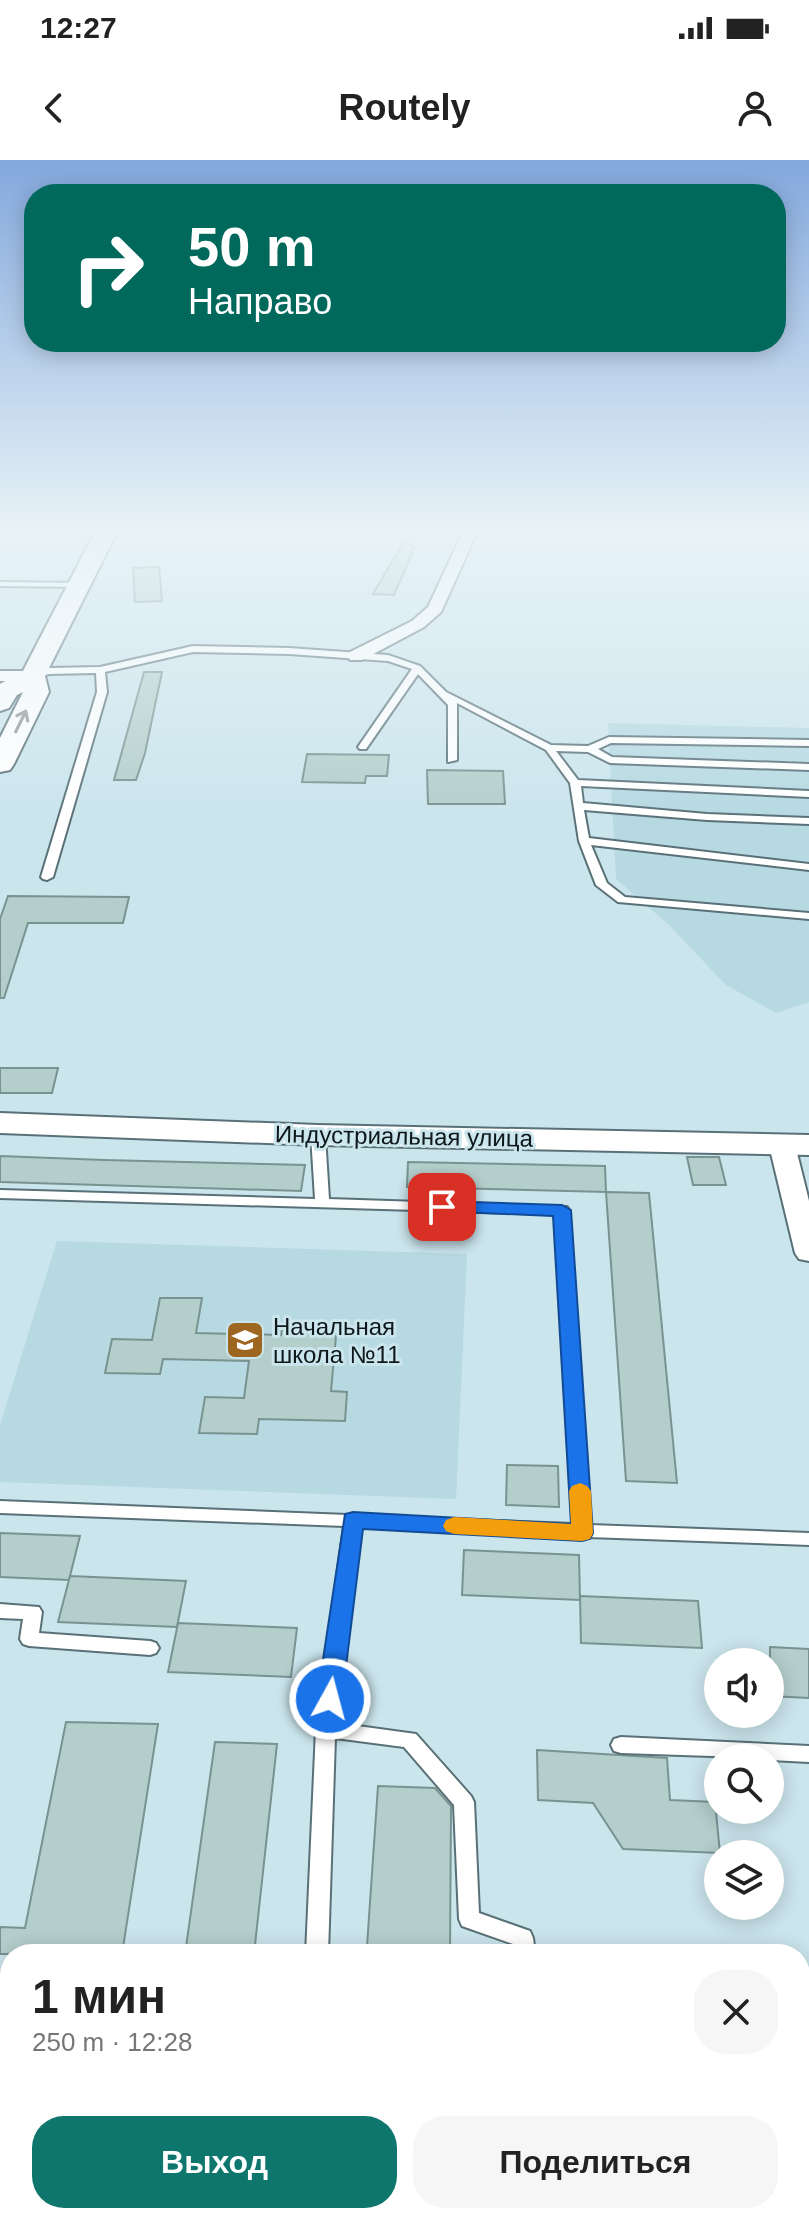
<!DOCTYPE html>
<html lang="ru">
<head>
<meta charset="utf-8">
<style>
	body { margin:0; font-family:Arial,sans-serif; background:#f6f6f6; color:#222; height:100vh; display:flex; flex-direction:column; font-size:30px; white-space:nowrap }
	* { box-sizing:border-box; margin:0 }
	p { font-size:26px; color:#767676 }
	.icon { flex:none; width:44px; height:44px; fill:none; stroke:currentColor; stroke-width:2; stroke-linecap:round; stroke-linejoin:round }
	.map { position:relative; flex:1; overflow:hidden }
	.panel { position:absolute; left:0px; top:1784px; width:810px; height:280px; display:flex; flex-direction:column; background:#fff; border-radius:32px 32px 0 0; box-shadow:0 4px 20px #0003 }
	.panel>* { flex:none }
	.hud { position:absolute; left:24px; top:24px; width:762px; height:168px; border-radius:32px; box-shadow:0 4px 20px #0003; background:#00695c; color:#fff; overflow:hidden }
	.tools { position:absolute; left:704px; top:1488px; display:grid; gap:16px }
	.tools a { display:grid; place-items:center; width:80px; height:80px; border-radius:50%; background:#fff; box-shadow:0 4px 20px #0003; font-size:40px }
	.pin { position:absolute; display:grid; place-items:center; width:68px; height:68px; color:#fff; margin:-34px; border-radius:16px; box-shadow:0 4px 12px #0006 }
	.me { position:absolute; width:88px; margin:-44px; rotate:7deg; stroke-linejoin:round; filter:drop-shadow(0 0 6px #0008) }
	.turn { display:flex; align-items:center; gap:28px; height:168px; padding:0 32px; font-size:36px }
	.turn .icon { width:104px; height:104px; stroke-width:2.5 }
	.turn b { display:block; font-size:56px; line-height:68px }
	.round { display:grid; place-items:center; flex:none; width:84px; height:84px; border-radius:32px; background:#f6f6f6 }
	.overview { display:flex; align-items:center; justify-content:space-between; height:136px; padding:0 32px }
	h1 { font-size:48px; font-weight:700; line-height:60px }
	.primary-button { display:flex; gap:16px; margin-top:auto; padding:16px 32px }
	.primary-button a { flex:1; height:92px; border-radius:32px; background:#0f766e; color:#fff; font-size:32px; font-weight:700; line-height:92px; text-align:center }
	.primary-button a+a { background:#f6f6f6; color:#222 }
	.status { display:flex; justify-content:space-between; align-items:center; height:56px; padding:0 40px; background:#fff; direction:ltr }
	.status svg { height:22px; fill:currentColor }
	header { display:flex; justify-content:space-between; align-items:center; height:104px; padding:0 32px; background:#fff; font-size:36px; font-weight:700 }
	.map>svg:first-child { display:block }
</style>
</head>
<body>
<div class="status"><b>12:27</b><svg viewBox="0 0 49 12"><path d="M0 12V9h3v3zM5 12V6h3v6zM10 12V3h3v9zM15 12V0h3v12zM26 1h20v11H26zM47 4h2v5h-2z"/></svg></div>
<header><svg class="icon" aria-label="back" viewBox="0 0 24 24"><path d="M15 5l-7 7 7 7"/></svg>Routely<svg class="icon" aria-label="person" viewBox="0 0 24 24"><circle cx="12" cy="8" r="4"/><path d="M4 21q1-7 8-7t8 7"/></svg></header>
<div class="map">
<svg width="809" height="2064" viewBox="0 0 809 2064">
	<rect width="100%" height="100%" fill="#cbe5ed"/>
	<g fill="#b6d9e2">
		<path d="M 608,563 L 809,568 L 809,842 L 776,853 L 726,825 L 669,765 L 616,719 Z"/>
		<path d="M 57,1081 L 467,1094 L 456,1339 L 0,1322 L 0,1265 Z"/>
	</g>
	<g fill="#b3cecb" stroke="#799390" stroke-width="2">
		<path d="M 404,381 L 415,387 L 394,435 L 373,434 Z"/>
		<path d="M 159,407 L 162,441 L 135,442 L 133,408 Z"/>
		<path d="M 144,512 L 162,512 L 145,593 L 136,620 L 114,620 Z"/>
		<path d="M 307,594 L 389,595 L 387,616 L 366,616 L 365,623 L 302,622 Z"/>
		<path d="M 427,610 L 503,611 L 505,644 L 428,644 Z"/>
		<path d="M 8,736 L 129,737 L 123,763 L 28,763 L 4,838 L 0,838 L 0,759 Z"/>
		<path d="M 0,908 L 58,908 L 52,933 L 0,933 Z"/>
		<path d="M 0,996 L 104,1000 L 305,1005 L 301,1031 L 0,1022 Z"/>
		<path d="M 687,997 L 719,997 L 726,1025 L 693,1025 Z"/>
		<path d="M 408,1002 L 605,1006 L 606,1032 L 407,1027 Z"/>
		<path d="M 606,1032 L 649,1033 L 677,1323 L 626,1321 Z"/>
		<path d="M 160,1138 L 202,1138 L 196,1173 L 281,1175 L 283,1164 L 337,1165 L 331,1231 L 347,1232 L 345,1261 L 259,1259 L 257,1274 L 199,1273 L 205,1237 L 244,1238 L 249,1201 L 163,1199 L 160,1214 L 105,1213 L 112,1179 L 152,1180 Z"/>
		<path d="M 507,1305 L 558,1306 L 559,1347 L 506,1345 Z"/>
		<path d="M 0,1373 L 80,1376 L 69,1420 L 0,1417 Z"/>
		<path d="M 464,1390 L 579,1395 L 580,1440 L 462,1435 Z"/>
		<path d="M 70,1416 L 186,1421 L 177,1467 L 58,1462 Z"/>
		<path d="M 580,1436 L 698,1441 L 702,1488 L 581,1483 Z"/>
		<path d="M 178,1463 L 297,1468 L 291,1517 L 168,1512 Z"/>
		<path d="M 770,1487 L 809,1489 L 809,1538 L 770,1536 Z"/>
		<path d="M 66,1562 L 158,1564 L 122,1794 L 0,1794 L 0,1767 L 25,1768 Z"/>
		<path d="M 215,1582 L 277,1584 L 254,1794 L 185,1794 Z"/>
		<path d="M 537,1590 L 667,1598 L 670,1640 L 715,1642 L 720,1693 L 623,1689 L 593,1643 L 538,1640 Z"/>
		<path d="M 378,1626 L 435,1628 L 451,1646 L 450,1794 L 416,1794 L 416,1788 L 367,1786 Z"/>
	</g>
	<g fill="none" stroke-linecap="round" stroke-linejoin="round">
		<g stroke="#597077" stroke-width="4">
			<g id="service">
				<path d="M 0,422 L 79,423 L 83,425 L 79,427 L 0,426 Z"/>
				<path d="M 193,486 L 289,488 L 388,495 L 420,506 L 446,532 L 551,585 L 588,586 L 609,577 L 809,580 L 809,586 L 611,583 L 598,589 L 612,597 L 809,604 L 809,610 L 610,603 L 588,592 L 556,591 L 578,620 L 809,631 L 809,637 L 581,626 L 583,643 L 707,654 L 809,658 L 809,664 L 707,660 L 584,650 L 589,678 L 809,704 L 809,710 L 591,685 L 607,723 L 625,737 L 809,753 L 809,759 L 618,742 L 596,725 L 579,681 L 570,623 L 546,590 L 457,543 L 457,600 L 448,602 L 448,545 L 418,514 L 366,589 L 360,589 L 358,587 L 412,509 L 388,501 L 289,494 L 193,492 L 105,512 L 107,532 L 53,717 L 47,720 L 43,719 L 41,717 L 97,532 L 96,513 L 49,514 L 33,519 L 28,516 L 48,508 L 100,507 Z"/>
				<path d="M 318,971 L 325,975 L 329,1039 L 567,1047 L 569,1050 L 590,1365 L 809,1373 L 809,1385 L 588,1377 L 582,1379 L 576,1377 L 361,1367 L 336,1563 L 416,1574 L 471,1636 L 474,1642 L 479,1753 L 530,1771 L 533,1778 L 535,1794 L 513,1794 L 513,1784 L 462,1766 L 459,1759 L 454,1645 L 404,1587 L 335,1578 L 328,1794 L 306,1794 L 316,1569 L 344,1366 L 0,1353 L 0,1341 L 573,1364 L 555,1054 L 0,1038 L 0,1030 L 315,1039 L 311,975 Z"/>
				<path d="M 0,1444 L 39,1447 L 42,1452 L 39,1473 L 150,1481 L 156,1483 L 159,1488 L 156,1493 L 150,1495 L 29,1486 L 23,1484 L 20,1479 L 23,1459 L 0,1458 Z"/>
				<path d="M 621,1577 L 809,1586 L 809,1602 L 770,1600 L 770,1598 L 621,1593 L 614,1591 L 611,1585 L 614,1579 Z"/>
				<rect x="800" y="1900" width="9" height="22"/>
				<rect x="296" y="2054" width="24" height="10"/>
			</g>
		</g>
		<g stroke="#597077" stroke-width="4">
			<g id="minor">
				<path d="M 463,372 L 477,372 L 441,452 L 424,467 L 362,500 L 350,500 L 348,496 L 350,492 L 412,461 L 428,447 Z"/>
				<path d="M 0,511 L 33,511 L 42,516 L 33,521 L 0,521 Z"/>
				<path d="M 782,977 L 791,980 L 795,985 L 809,1041 L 809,1101 L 799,1099 L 795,1093 L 769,985 L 773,980 Z"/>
			</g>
		</g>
		<g stroke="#597077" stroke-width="4">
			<path id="tertiary" d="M 0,953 L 318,965 L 809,975 L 809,995 L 318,985 L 0,973 Z"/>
		</g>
		<g stroke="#597077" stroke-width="4">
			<path id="secondary" d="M 95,372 L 117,372 L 45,516 L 49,532 L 14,604 L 10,610 L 0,612 L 0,578 L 23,532 L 17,535 L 9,548 L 0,551 L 0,524 L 23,511 Z"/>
		</g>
		<use href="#service" fill="#fff" fill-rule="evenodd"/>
		<use href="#minor" fill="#fff" fill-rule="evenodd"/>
		<use href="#tertiary" fill="#fff" fill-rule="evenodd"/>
		<use href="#secondary" fill="#fff" fill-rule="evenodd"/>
	</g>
	<defs><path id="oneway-shaft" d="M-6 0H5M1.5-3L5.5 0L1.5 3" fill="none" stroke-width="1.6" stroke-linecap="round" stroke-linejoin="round" transform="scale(2)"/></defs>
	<use stroke="#939798" href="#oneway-shaft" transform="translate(21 561) rotate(-64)"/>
	<linearGradient id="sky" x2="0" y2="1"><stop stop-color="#83a8dc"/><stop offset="0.56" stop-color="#e8f3f7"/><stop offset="1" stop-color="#e8f3f7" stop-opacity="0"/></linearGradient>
	<rect width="809" height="660" fill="url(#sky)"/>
	<path fill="#1a73e8" stroke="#114b97" stroke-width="2" d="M 442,1041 L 562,1045 L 571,1050 L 593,1373 L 590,1379 L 582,1381 L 363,1369 L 342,1539 L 338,1546 L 330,1549 L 321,1546 L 317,1539 L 345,1354 L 353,1352 L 571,1364 L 553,1056 L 435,1051 L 433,1047 Z"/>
	<path fill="#f59e0b" d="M 580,1323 L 587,1326 L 591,1331 L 593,1373 L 590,1379 L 582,1381 L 454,1374 L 446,1371 L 443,1366 L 446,1360 L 454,1357 L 571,1364 L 569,1331 L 572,1326 Z"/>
	<defs>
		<g id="school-square" transform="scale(2)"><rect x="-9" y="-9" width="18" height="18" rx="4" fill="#9d6721" stroke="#cbe5ed"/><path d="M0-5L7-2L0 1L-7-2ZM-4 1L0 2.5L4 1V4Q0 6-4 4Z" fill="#fff"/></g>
	</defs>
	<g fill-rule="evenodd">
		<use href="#school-square" x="245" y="1180"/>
	</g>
	<g text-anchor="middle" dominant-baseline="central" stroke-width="6" stroke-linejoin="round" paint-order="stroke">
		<g font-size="24" fill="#0e171a" stroke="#cbe5ed">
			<text transform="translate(404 976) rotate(1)">Индустриальная улица</text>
		</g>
		<g font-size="24" fill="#0e171a" stroke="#cbe5ed" text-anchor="start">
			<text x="273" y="1166">Начальная<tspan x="273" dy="28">школа №11</tspan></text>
		</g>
	</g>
</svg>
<div class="tools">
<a><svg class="icon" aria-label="sound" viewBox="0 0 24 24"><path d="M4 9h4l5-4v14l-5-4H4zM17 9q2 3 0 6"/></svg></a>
<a><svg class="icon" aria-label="search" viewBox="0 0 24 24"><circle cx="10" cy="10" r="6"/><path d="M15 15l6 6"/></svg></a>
<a><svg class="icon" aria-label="layers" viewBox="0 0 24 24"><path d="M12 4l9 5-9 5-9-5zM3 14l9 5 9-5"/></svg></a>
</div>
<div class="pin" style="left:442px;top:1047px;background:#d93025"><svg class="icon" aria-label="arrive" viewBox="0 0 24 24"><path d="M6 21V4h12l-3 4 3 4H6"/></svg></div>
<svg class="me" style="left:330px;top:1539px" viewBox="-20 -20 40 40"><circle r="17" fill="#1a73e8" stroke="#fff" stroke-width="3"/><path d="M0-11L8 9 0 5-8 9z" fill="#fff"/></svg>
<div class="hud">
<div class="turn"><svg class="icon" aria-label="right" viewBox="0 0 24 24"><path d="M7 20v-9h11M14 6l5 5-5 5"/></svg><div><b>50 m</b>Направо</div></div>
</div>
<section class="panel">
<div class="overview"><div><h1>1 мин</h1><p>250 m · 12:28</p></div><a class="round"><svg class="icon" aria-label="close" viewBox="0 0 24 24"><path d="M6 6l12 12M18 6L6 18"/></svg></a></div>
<div class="primary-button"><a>Выход</a><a>Поделиться</a></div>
</section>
</div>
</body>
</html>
